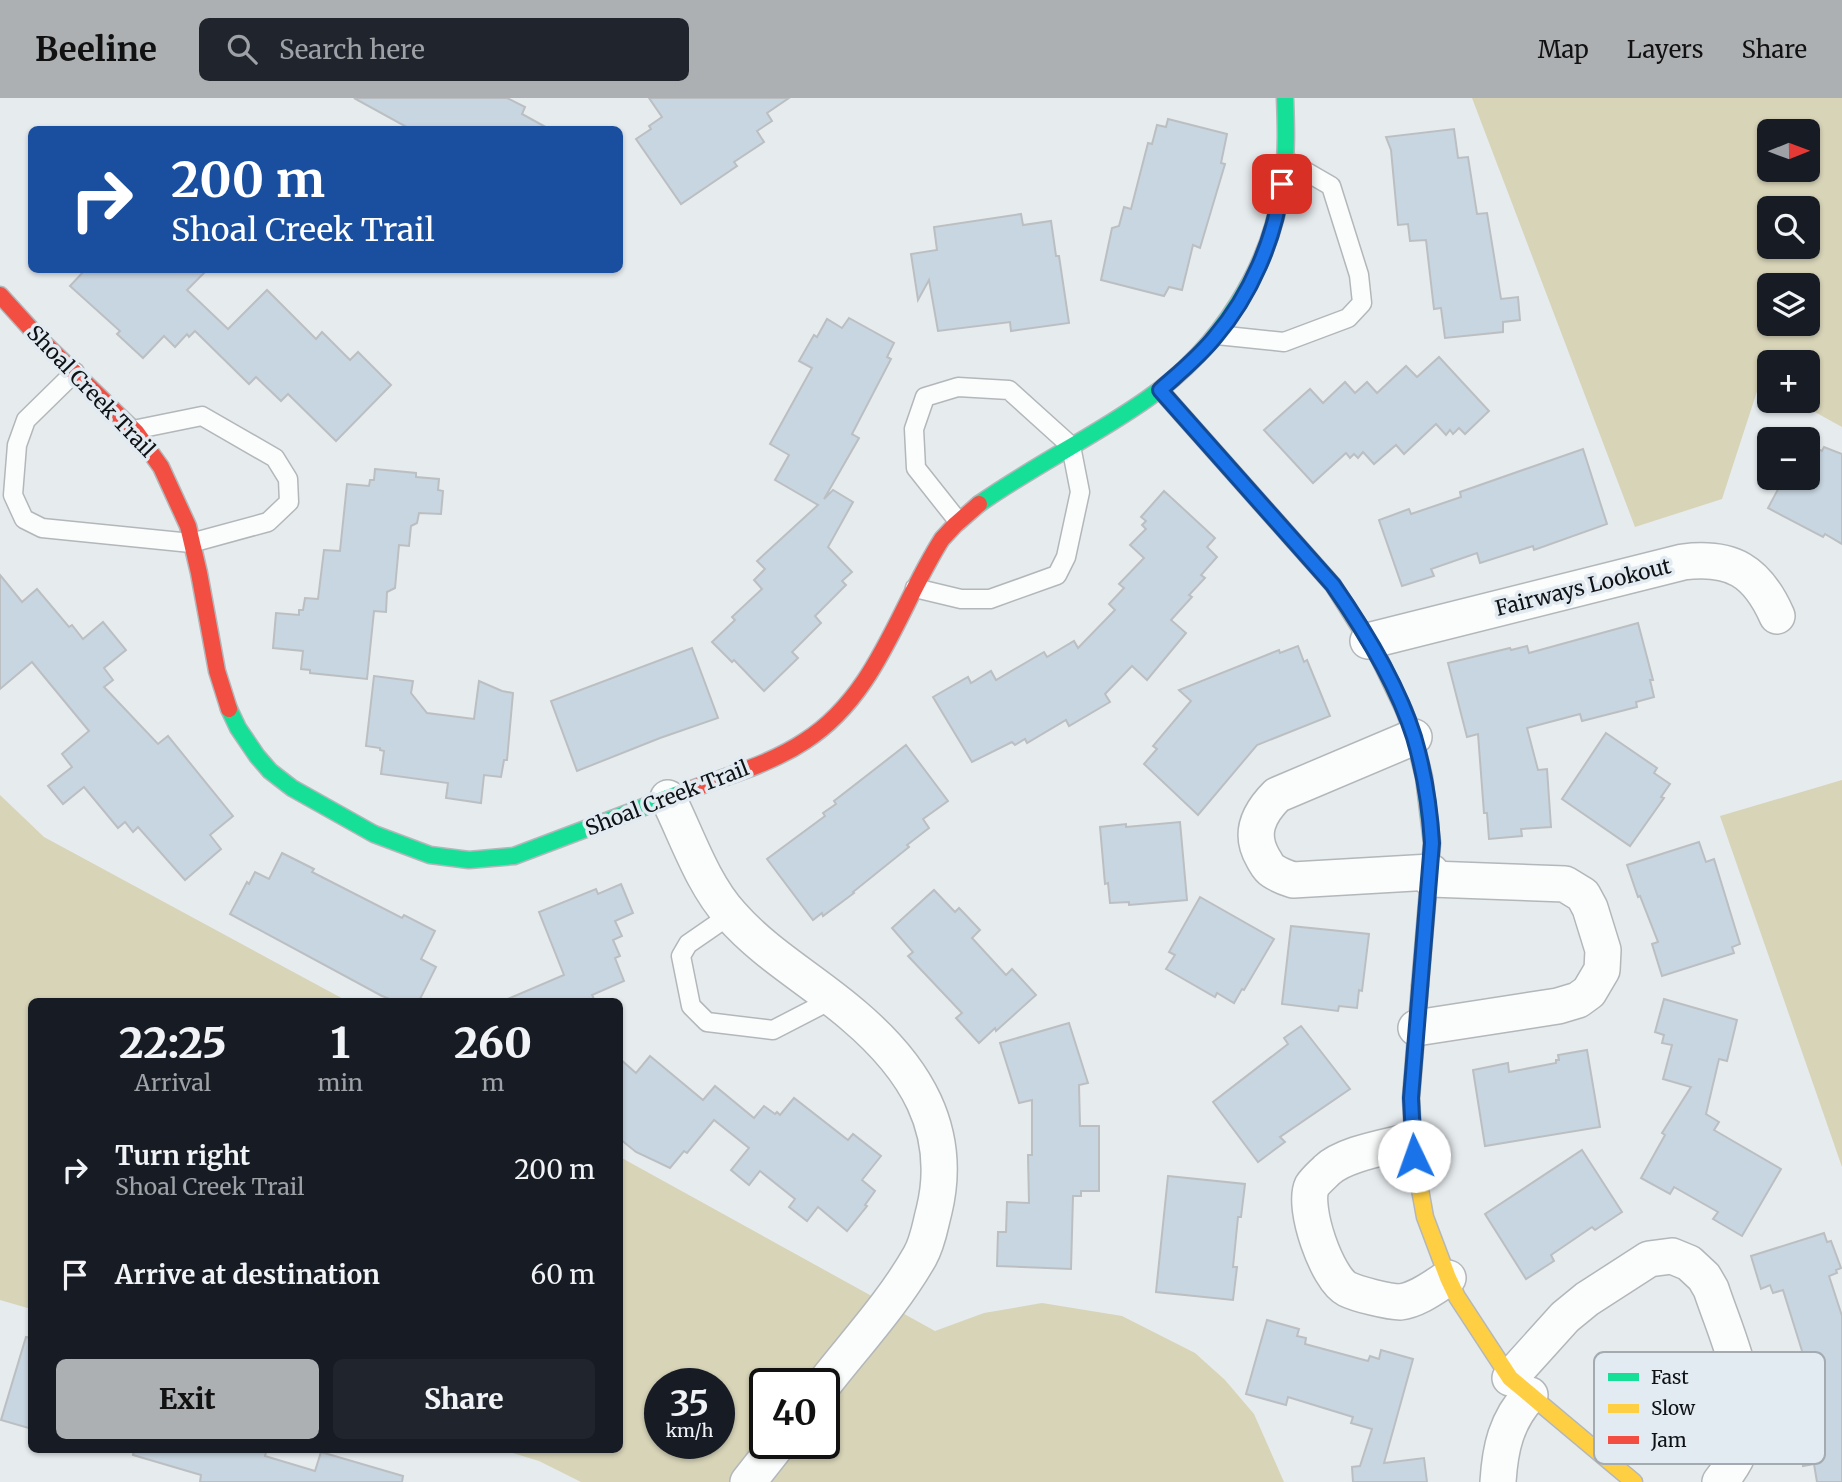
<!DOCTYPE html>
<html lang="en">
<head>
<meta charset="utf-8">
<style>
	body { margin:0; font-family:Merriweather,serif; background:#20242c; color:#f1f3f6; height:100vh; display:flex; flex-direction:column; font-size:26px; white-space:nowrap }
	* { box-sizing:border-box; margin:0 }
	p { font-size:23px; color:#9ea1a6 }
	.icon { flex:none; width:38px; height:38px; fill:none; stroke:currentColor; stroke-width:2; stroke-linecap:round; stroke-linejoin:round }
	.map { position:relative; flex:1; overflow:hidden }
	.details { position:absolute; left:28px; top:900px; width:595px; height:455px; display:flex; flex-direction:column; background:#171b24; border-radius:10px; box-shadow:0 2px 5px #0004 }
	.details>* { flex:none }
	.banner { position:absolute; left:28px; top:28px; width:595px; height:147px; border-radius:10px; box-shadow:0 2px 5px #0004; background:#1a4fa0; color:#fff; overflow:hidden }
	.needle { width:46px; rotate:89deg }
	.buttons { position:absolute; left:1757px; top:21px; display:grid; gap:14px }
	.buttons a { display:grid; place-items:center; width:63px; height:63px; border-radius:10px; background:#171b24; box-shadow:0 2px 5px #0004; font-size:35px }
	.speed { position:absolute; left:644px; top:1270px; display:flex; gap:14px; font-size:35px; font-weight:700; text-align:center }
	.speed>* { display:grid; place-content:center; width:91px; height:91px; border-radius:50%; background:#171b24; box-shadow:0 2px 5px #0004; line-height:1 }
	.speed small { font-size:18px; font-weight:400 }
	.speed .limit { border:4px solid #111; border-radius:10px; background:#fff; color:#111 }
	.pin { position:absolute; display:grid; place-items:center; width:60px; height:60px; color:#fff; margin:-30px; border-radius:14px; box-shadow:0 4px 10px #0006 }
	.me { position:absolute; width:77px; margin:-38px; rotate:357deg; stroke-linejoin:round; filter:drop-shadow(0 0 5px #0008) }
	.turn { display:flex; align-items:center; gap:24px; height:147px; padding:0 28px; font-size:32px }
	.turn .icon { width:91px; height:91px; stroke-width:2.5 }
	.turn b { display:block; font-size:49px; line-height:60px }
	.eta { display:flex; justify-content:space-evenly; align-items:center; height:119px; text-align:center }
	.eta b { font-size:42px; font-weight:800; line-height:49px }
	.button { display:flex; gap:14px; margin-top:auto; padding:14px 28px }
	.button a { flex:1; height:80px; border-radius:10px; background:#adb0b3; color:#111; font-size:28px; font-weight:800; line-height:80px; text-align:center }
	.button a+a { background:#20242c; color:#f1f3f6 }
	ul { padding:0; list-style:none }
	li { display:flex; align-items:center; gap:21px; height:105px; padding:0 28px }
	li div { flex:1 }
	li b { display:block; font-size:26px }
	li em { font-style:normal }
	header { display:flex; align-items:center; gap:42px; box-sizing:border-box; height:98px; padding:0 35px; background:#adb0b3; color:#111 }
	header strong { font-size:33px }
	nav { display:flex; gap:38px; margin-inline-start:auto; font-size:24px }
	.search { width:490px; height:63px; background:#20242c; display:flex; align-items:center; gap:18px; box-sizing:border-box; padding:0 24px; border-radius:10px; color:#9ea1a6; font-size:26px }
	.map>svg:first-child { display:block }
</style>
</head>
<body>
<header>
<strong>Beeline</strong>
<div class="search"><svg class="icon" aria-label="search" viewBox="0 0 24 24"><circle cx="10" cy="10" r="6"/><path d="M15 15l6 6"/></svg>Search here</div>
<nav><a>Map</a><a>Layers</a><a>Share</a></nav>
</header>
<div class="map">
<svg width="1842" height="1384" viewBox="0 0 1842 1384">
	<rect width="100%" height="100%" fill="#e6ebee"/>
	<g fill="#d7d4b8" fill-rule="evenodd">
		<path d="M 1472,0 L 1842,0 L 1842,329 L 1795,303 L 1808,303 L 1808,264 L 1769,264 L 1769,288 L 1760,284 L 1722,401 L 1635,429 ZM 1769,33 L 1808,33 L 1808,72 L 1769,72 ZM 1769,110 L 1808,110 L 1808,149 L 1769,149 ZM 1769,187 L 1808,187 L 1808,226 L 1769,226 Z"/>
		<path d="M 1842,682 L 1842,1069 L 1720,718 Z"/>
		<path d="M 0,697 L 44,739 L 347,903 L 32,903 L 31,1211 L 0,1202 Z"/>
		<path d="M 620,1059 L 935,1233 L 984,1215 L 1042,1205 L 1122,1218 L 1195,1255 L 1225,1282 L 1254,1316 L 1284,1384 L 581,1384 L 539,1363 L 500,1351 L 620,1351 ZM 660,1286 L 719,1286 L 719,1346 L 660,1346 ZM 765,1286 L 824,1286 L 824,1346 L 765,1346 Z"/>
	</g>
	<g fill="#c8d6e1" stroke="#bcbfc1" stroke-width="2">
		<path d="M 354,0 L 507,0 L 525,9 L 522,16 L 551,32 L 412,32 Z"/>
		<path d="M 649,0 L 789,0 L 767,15 L 772,23 L 757,33 L 764,44 L 734,64 L 737,68 L 681,106 L 636,41 L 651,31 L 649,28 L 662,19 Z"/>
		<path d="M 1168,21 L 1227,36 L 1221,65 L 1225,66 L 1200,150 L 1193,147 L 1182,192 L 1169,189 L 1164,198 L 1101,182 L 1112,130 L 1119,128 L 1124,109 L 1131,111 L 1148,45 L 1152,46 L 1157,27 L 1166,29 Z"/>
		<path d="M 1454,31 L 1458,60 L 1468,59 L 1477,116 L 1487,115 L 1501,201 L 1518,199 L 1520,222 L 1503,224 L 1503,234 L 1445,240 L 1441,210 L 1434,211 L 1426,142 L 1410,143 L 1408,126 L 1398,127 L 1391,52 L 1386,39 Z"/>
		<path d="M 1021,116 L 1023,127 L 1051,123 L 1056,158 L 1059,158 L 1069,225 L 1011,233 L 1010,224 L 938,233 L 929,182 L 918,202 L 911,156 L 937,152 L 934,129 Z"/>
		<path d="M 85,172 L 207,172 L 187,192 L 228,231 L 267,192 L 316,241 L 322,234 L 350,262 L 358,254 L 391,287 L 336,343 L 288,296 L 281,303 L 256,279 L 249,286 L 195,233 L 189,239 L 187,236 L 175,249 L 164,238 L 143,260 L 117,236 L 120,233 L 70,188 Z"/>
		<path d="M 849,220 L 894,245 L 887,259 L 891,261 L 852,336 L 859,340 L 824,401 L 833,392 L 853,404 L 828,449 L 852,474 L 842,483 L 846,487 L 815,518 L 821,525 L 792,554 L 798,560 L 764,593 L 734,562 L 732,564 L 712,544 L 735,522 L 732,519 L 762,491 L 754,482 L 765,471 L 757,463 L 818,407 L 775,382 L 789,357 L 770,346 L 812,270 L 799,263 L 814,237 L 817,239 L 827,221 L 842,230 Z"/>
		<path d="M 1439,259 L 1489,313 L 1465,336 L 1459,330 L 1453,336 L 1450,332 L 1446,337 L 1436,326 L 1404,356 L 1396,347 L 1374,366 L 1363,354 L 1358,360 L 1354,356 L 1350,360 L 1346,355 L 1313,385 L 1264,332 L 1310,291 L 1323,305 L 1345,284 L 1355,295 L 1367,284 L 1377,295 L 1406,268 L 1417,279 Z"/>
		<path d="M 1808,346 L 1822,353 L 1824,349 L 1842,356 L 1842,446 L 1825,436 L 1823,439 L 1768,410 L 1784,380 L 1808,380 Z"/>
		<path d="M 1583,351 L 1607,426 L 1534,452 L 1533,448 L 1480,465 L 1477,455 L 1431,471 L 1434,478 L 1402,488 L 1379,422 L 1409,411 L 1411,416 L 1461,399 L 1460,394 Z"/>
		<path d="M 375,371 L 416,375 L 416,379 L 439,381 L 438,392 L 443,393 L 441,416 L 419,415 L 417,425 L 411,428 L 409,448 L 399,447 L 395,490 L 387,494 L 386,514 L 374,513 L 367,581 L 310,575 L 310,572 L 301,571 L 303,553 L 273,550 L 276,515 L 299,517 L 299,512 L 303,512 L 305,500 L 318,501 L 324,452 L 340,453 L 347,386 L 369,388 L 370,382 L 374,382 Z"/>
		<path d="M 1164,393 L 1215,440 L 1207,449 L 1217,459 L 1201,477 L 1205,480 L 1189,497 L 1192,499 L 1171,522 L 1186,535 L 1147,582 L 1132,568 L 1105,596 L 1110,604 L 1069,628 L 1066,622 L 1027,645 L 1025,641 L 1015,647 L 1012,644 L 972,664 L 933,599 L 968,579 L 971,585 L 991,573 L 996,582 L 1044,554 L 1047,559 L 1074,543 L 1078,550 L 1115,512 L 1109,506 L 1124,490 L 1119,486 L 1144,460 L 1130,447 L 1146,431 L 1142,427 L 1146,423 L 1141,419 Z"/>
		<path d="M 0,477 L 22,504 L 37,491 L 69,529 L 72,527 L 83,541 L 103,524 L 126,552 L 104,570 L 113,582 L 104,589 L 158,646 L 168,638 L 233,718 L 210,737 L 221,751 L 185,782 L 138,729 L 133,734 L 125,724 L 118,730 L 84,689 L 63,706 L 48,688 L 72,669 L 62,656 L 89,633 L 32,564 L 0,591 Z"/>
		<path d="M 1638,525 L 1653,582 L 1650,582 L 1654,599 L 1636,604 L 1637,609 L 1582,623 L 1580,616 L 1527,630 L 1538,672 L 1547,671 L 1551,729 L 1521,731 L 1522,738 L 1489,741 L 1487,715 L 1484,715 L 1478,636 L 1467,639 L 1448,565 L 1510,550 L 1511,552 L 1527,548 L 1529,555 Z"/>
		<path d="M 1298,548 L 1304,564 L 1307,562 L 1330,618 L 1257,647 L 1198,717 L 1144,666 L 1157,651 L 1153,648 L 1191,603 L 1179,592 L 1279,552 L 1280,555 Z"/>
		<path d="M 692,550 L 718,620 L 660,640 L 577,673 L 551,603 Z"/>
		<path d="M 374,578 L 413,583 L 411,595 L 427,615 L 474,621 L 479,583 L 502,593 L 513,595 L 507,662 L 504,662 L 501,679 L 484,677 L 481,705 L 446,700 L 448,685 L 381,676 L 384,653 L 380,652 L 380,650 L 366,648 Z"/>
		<path d="M 1606,635 L 1657,670 L 1654,675 L 1670,686 L 1661,699 L 1664,700 L 1630,748 L 1562,701 Z"/>
		<path d="M 906,647 L 948,703 L 923,721 L 929,730 L 907,747 L 909,749 L 853,794 L 854,795 L 823,818 L 822,815 L 813,822 L 767,761 L 825,718 L 823,715 L 836,706 L 834,703 Z"/>
		<path d="M 1180,724 L 1187,802 L 1129,807 L 1129,804 L 1110,805 L 1108,785 L 1105,786 L 1100,729 L 1126,726 L 1126,729 Z"/>
		<path d="M 1699,744 L 1706,764 L 1714,761 L 1740,846 L 1732,849 L 1734,855 L 1662,878 L 1652,846 L 1658,844 L 1640,798 L 1638,799 L 1627,767 Z"/>
		<path d="M 282,755 L 314,771 L 312,774 L 402,820 L 404,817 L 435,833 L 421,861 L 436,869 L 419,903 L 395,903 L 382,898 L 230,816 L 247,784 L 249,786 L 255,774 L 269,781 Z"/>
		<path d="M 621,786 L 633,815 L 615,823 L 622,838 L 613,842 L 620,858 L 615,860 L 624,883 L 592,897 L 595,903 L 503,903 L 564,877 L 539,814 L 596,791 L 598,796 Z"/>
		<path d="M 934,792 L 955,814 L 959,810 L 980,832 L 972,840 L 1006,877 L 1012,871 L 1036,897 L 996,933 L 995,930 L 979,945 L 956,920 L 962,915 L 908,858 L 913,854 L 892,830 Z"/>
		<path d="M 1200,799 L 1274,841 L 1244,892 L 1242,891 L 1234,905 L 1217,895 L 1215,899 L 1166,871 L 1175,857 L 1169,854 Z"/>
		<path d="M 1291,828 L 1369,836 L 1362,893 L 1359,892 L 1357,910 L 1339,908 L 1338,913 L 1282,906 Z"/>
		<path d="M 1664,901 L 1737,922 L 1727,963 L 1719,961 L 1706,1016 L 1719,1024 L 1714,1032 L 1781,1071 L 1742,1138 L 1713,1121 L 1718,1114 L 1674,1089 L 1670,1096 L 1641,1080 L 1665,1037 L 1662,1035 L 1691,989 L 1663,981 L 1672,947 L 1662,945 L 1664,937 L 1655,934 Z"/>
		<path d="M 1069,925 L 1088,985 L 1079,987 L 1080,1028 L 1099,1028 L 1099,1093 L 1081,1093 L 1081,1098 L 1073,1098 L 1071,1171 L 997,1168 L 998,1134 L 1006,1134 L 1007,1104 L 1029,1105 L 1028,1057 L 1032,1057 L 1032,1002 L 1019,1005 L 1000,945 Z"/>
		<path d="M 1301,928 L 1350,991 L 1280,1039 L 1285,1044 L 1258,1064 L 1213,1004 L 1288,946 L 1284,940 Z"/>
		<path d="M 1587,952 L 1600,1029 L 1485,1048 L 1473,972 L 1508,965 L 1509,974 L 1556,965 L 1556,962 L 1559,962 L 1558,957 Z"/>
		<path d="M 650,958 L 703,1002 L 715,988 L 754,1020 L 764,1008 L 775,1016 L 777,1014 L 780,1017 L 794,1000 L 848,1042 L 853,1036 L 881,1058 L 862,1082 L 875,1093 L 865,1107 L 867,1108 L 847,1133 L 818,1109 L 807,1123 L 789,1109 L 795,1101 L 760,1073 L 749,1087 L 731,1072 L 749,1050 L 714,1022 L 687,1055 L 684,1053 L 670,1070 L 636,1054 L 620,1041 L 620,961 L 636,975 Z"/>
		<path d="M 1582,1052 L 1622,1114 L 1595,1132 L 1592,1129 L 1551,1157 L 1554,1163 L 1526,1181 L 1485,1116 Z"/>
		<path d="M 1168,1078 L 1245,1086 L 1241,1119 L 1238,1119 L 1233,1169 L 1237,1169 L 1233,1202 L 1156,1194 Z"/>
		<path d="M 1824,1135 L 1827,1144 L 1831,1143 L 1841,1170 L 1836,1172 L 1837,1175 L 1829,1178 L 1842,1218 L 1842,1384 L 1817,1384 L 1814,1366 L 1803,1368 L 1802,1359 L 1793,1360 L 1788,1328 L 1803,1326 L 1786,1271 L 1793,1268 L 1791,1260 L 1803,1256 L 1783,1192 L 1773,1195 L 1770,1187 L 1761,1191 L 1751,1158 Z"/>
		<path d="M 1267,1222 L 1299,1231 L 1297,1238 L 1306,1240 L 1305,1246 L 1368,1263 L 1370,1258 L 1379,1261 L 1381,1252 L 1413,1261 L 1384,1365 L 1424,1360 L 1427,1384 L 1353,1384 L 1352,1369 L 1360,1368 L 1372,1331 L 1351,1325 L 1353,1319 L 1288,1299 L 1286,1307 L 1246,1296 Z"/>
		<path d="M 26,1239 L 32,1240 L 32,1331 L 1,1322 Z"/>
		<path d="M 134,1351 L 267,1351 L 265,1358 L 315,1373 L 321,1354 L 403,1378 L 402,1384 L 200,1384 L 201,1377 L 133,1357 Z"/>
	</g>
	<g fill="none" stroke-linecap="round" stroke-linejoin="round">
		<g stroke="#b3b7b9" stroke-width="21">
			<g id="lane">
				<path d="M 1217,237 L 1284,244 L 1348,220 L 1362,205 L 1359,177 L 1331,88 L 1286,62"/>
				<path d="M 75,274 L 26,322 L 17,347 L 13,397 L 24,421 L 42,430 L 191,445 L 268,424 L 289,404 L 288,381 L 275,360 L 202,318 L 133,332"/>
				<path d="M 915,490 L 961,501 L 990,501 L 1057,477 L 1066,459 L 1080,394 L 1071,348 L 1009,292 L 958,289 L 925,299 L 914,331 L 916,370 L 958,423"/>
				<path d="M 730,817 L 688,846 L 681,858 L 691,908 L 707,924 L 773,932 L 833,901"/>
			</g>
		</g>
		<g stroke="#b3b7b9" stroke-width="38">
			<g id="street">
				<path d="M 1368,543 L 1683,464 C 1732,458 1757,473 1777,518"/>
				<path d="M 1414,639 L 1277,697 C 1258,716 1249,736 1263,760 C 1266,765 1268,770 1273,773 C 1279,777 1287,780 1293,782 L 1431,774"/>
				<path d="M 668,700 C 687,738 702,785 731,817 C 766,857 814,883 854,918 C 914,969 954,1031 934,1113 C 930,1128 928,1144 920,1158 C 894,1204 856,1245 824,1286"/>
				<path d="M 1416,930 L 1558,908 L 1578,902 L 1589,894 L 1602,872 L 1603,852 L 1590,810 L 1583,797 L 1565,786 L 1431,781"/>
				<path d="M 1413,1042 C 1389,1049 1345,1055 1327,1072 C 1322,1077 1315,1083 1312,1088 C 1302,1109 1327,1181 1347,1191 C 1357,1196 1389,1204 1400,1204 C 1417,1202 1434,1189 1448,1180"/>
				<path d="M 1510,1280 L 1565,1219 L 1587,1201 L 1649,1161 L 1672,1158 L 1689,1165 L 1704,1179 L 1711,1191 C 1728,1242 1756,1297 1740,1351 C 1736,1363 1728,1374 1720,1384"/>
				<path d="M 748,1384 L 778,1346"/>
				<path d="M 1498,1384 C 1500,1351 1506,1322 1530,1297"/>
			</g>
		</g>
		<g stroke="#b3b7b9" stroke-width="19">
			<g id="fast">
				<path d="M 979,406 C 1033,368 1093,339 1147,301 C 1219,251 1273,168 1283,80 C 1287,53 1286,27 1285,0"/>
				<path d="M 229,611 L 238,630 L 257,658 L 270,673 L 292,690 L 374,736 L 430,757 L 469,762 L 514,758 L 686,693"/>
				<path d="M 1404,612 L 1414,639 L 1424,679 L 1432,745 L 1420,888"/>
			</g>
		</g>
		<g stroke="#b3b7b9" stroke-width="19">
			<g id="slow">
				<path d="M 1160,292 L 1333,487 L 1379,560 L 1404,612"/>
				<path d="M 1420,888 L 1411,1000 L 1414,1058 L 1425,1119 L 1448,1180 L 1457,1199 L 1510,1280 L 1634,1384"/>
			</g>
		</g>
		<g stroke="#b3b7b9" stroke-width="19">
			<g id="jam">
				<path d="M 0,197 L 40,241 L 136,334 L 161,369 L 188,428 L 199,475 L 217,573 L 229,611"/>
				<path d="M 686,693 C 726,678 769,667 805,643 C 877,597 898,510 942,441 L 955,427 L 979,406"/>
			</g>
		</g>
		<use href="#lane" stroke="#fbfcfc" stroke-width="18"/>
		<use href="#street" stroke="#fbfcfc" stroke-width="35"/>
		<use href="#fast" stroke="#16e098" stroke-width="16"/>
		<use href="#slow" stroke="#ffcf43" stroke-width="16"/>
		<use href="#jam" stroke="#f24e42" stroke-width="16"/>
	</g>
	<g fill="none" stroke-linecap="round" stroke-linejoin="round">
		<g stroke="#114b97" stroke-width="18">
			<path id="route" d="M 1282,86 C 1275,140 1251,197 1215,239 C 1199,259 1179,275 1160,292 L 1333,487 C 1365,533 1397,585 1414,639 C 1424,673 1430,711 1432,745 L 1411,1000 L 1414,1058"/>
		</g>
		<use href="#route" stroke="#1a73e8" stroke-width="12"/>
	</g>
	<g text-anchor="middle" dominant-baseline="central" stroke-width="7" stroke-linejoin="round" paint-order="stroke">
		<g font-size="21" fill="#0f1215" stroke="#e3ebf2">
			<text transform="translate(91 293) rotate(46)">Shoal Creek Trail</text>
			<text transform="translate(1583 489) rotate(-14)">Fairways Lookout</text>
			<text transform="translate(667 700) rotate(-21)">Shoal Creek Trail</text>
		</g>
	</g>
	<rect x="1594" y="1254" width="231" height="112" rx="10" fill="#e3ebf2" stroke="#a3aab0" stroke-width="2"/>
	<rect x="1608" y="1275" width="31" height="8" fill="#16e098"/>
	<rect x="1608" y="1306" width="31" height="9" fill="#ffcf43"/>
	<rect x="1608" y="1338" width="31" height="8" fill="#f24e42"/>
	<g font-size="19" fill="#0f1215">
		<text x="1651" y="1286">Fast</text>
		<text x="1651" y="1317">Slow</text>
		<text x="1651" y="1349">Jam</text>
	</g>
</svg>
<div class="buttons">
<a><svg class="needle" viewBox="-14 -14 28 28"><path d="M0-13l5 13h-10z" fill="#e53935"/><path d="M0 13l5-13h-10z" fill="#9ea1a6"/></svg></a>
<a><svg class="icon" aria-label="search" viewBox="0 0 24 24"><circle cx="10" cy="10" r="6"/><path d="M15 15l6 6"/></svg></a>
<a><svg class="icon" aria-label="layers" viewBox="0 0 24 24"><path d="M12 4l9 5-9 5-9-5zM3 14l9 5 9-5"/></svg></a>
<a>+</a>
<a>−</a>
</div>
<div class="speed"><div>35<small>km/h</small></div><div class="limit">40</div></div>
<div class="pin" style="left:1282px;top:86px;background:#d93025"><svg class="icon" aria-label="arrive" viewBox="0 0 24 24"><path d="M6 21V4h12l-3 4 3 4H6"/></svg></div>
<svg class="me" style="left:1414px;top:1058px" viewBox="-20 -20 40 40"><circle r="19" fill="#fff"/><path d="M0-13L10 11 0 6-10 11z" fill="#1a73e8"/></svg>
<div class="banner">
<div class="turn"><svg class="icon" aria-label="right" viewBox="0 0 24 24"><path d="M7 20v-9h11M14 6l5 5-5 5"/></svg><div><b>200 m</b>Shoal Creek Trail</div></div>
</div>
<section class="details">
<div class="eta">
<div><b>22:25</b><p>Arrival</p></div>
<div><b>1</b><p>min</p></div>
<div><b>260</b><p>m</p></div>
</div>
<ul>
<li><svg class="icon" aria-label="right" viewBox="0 0 24 24"><path d="M7 20v-9h11M14 6l5 5-5 5"/></svg><div><b>Turn right</b><p>Shoal Creek Trail</p></div><em>200 m</em></li>
<li><svg class="icon" aria-label="arrive" viewBox="0 0 24 24"><path d="M6 21V4h12l-3 4 3 4H6"/></svg><div><b>Arrive at destination</b></div><em>60 m</em></li>
</ul>
<div class="button"><a>Exit</a><a>Share</a></div>
</section>
</div>
</body>
</html>
